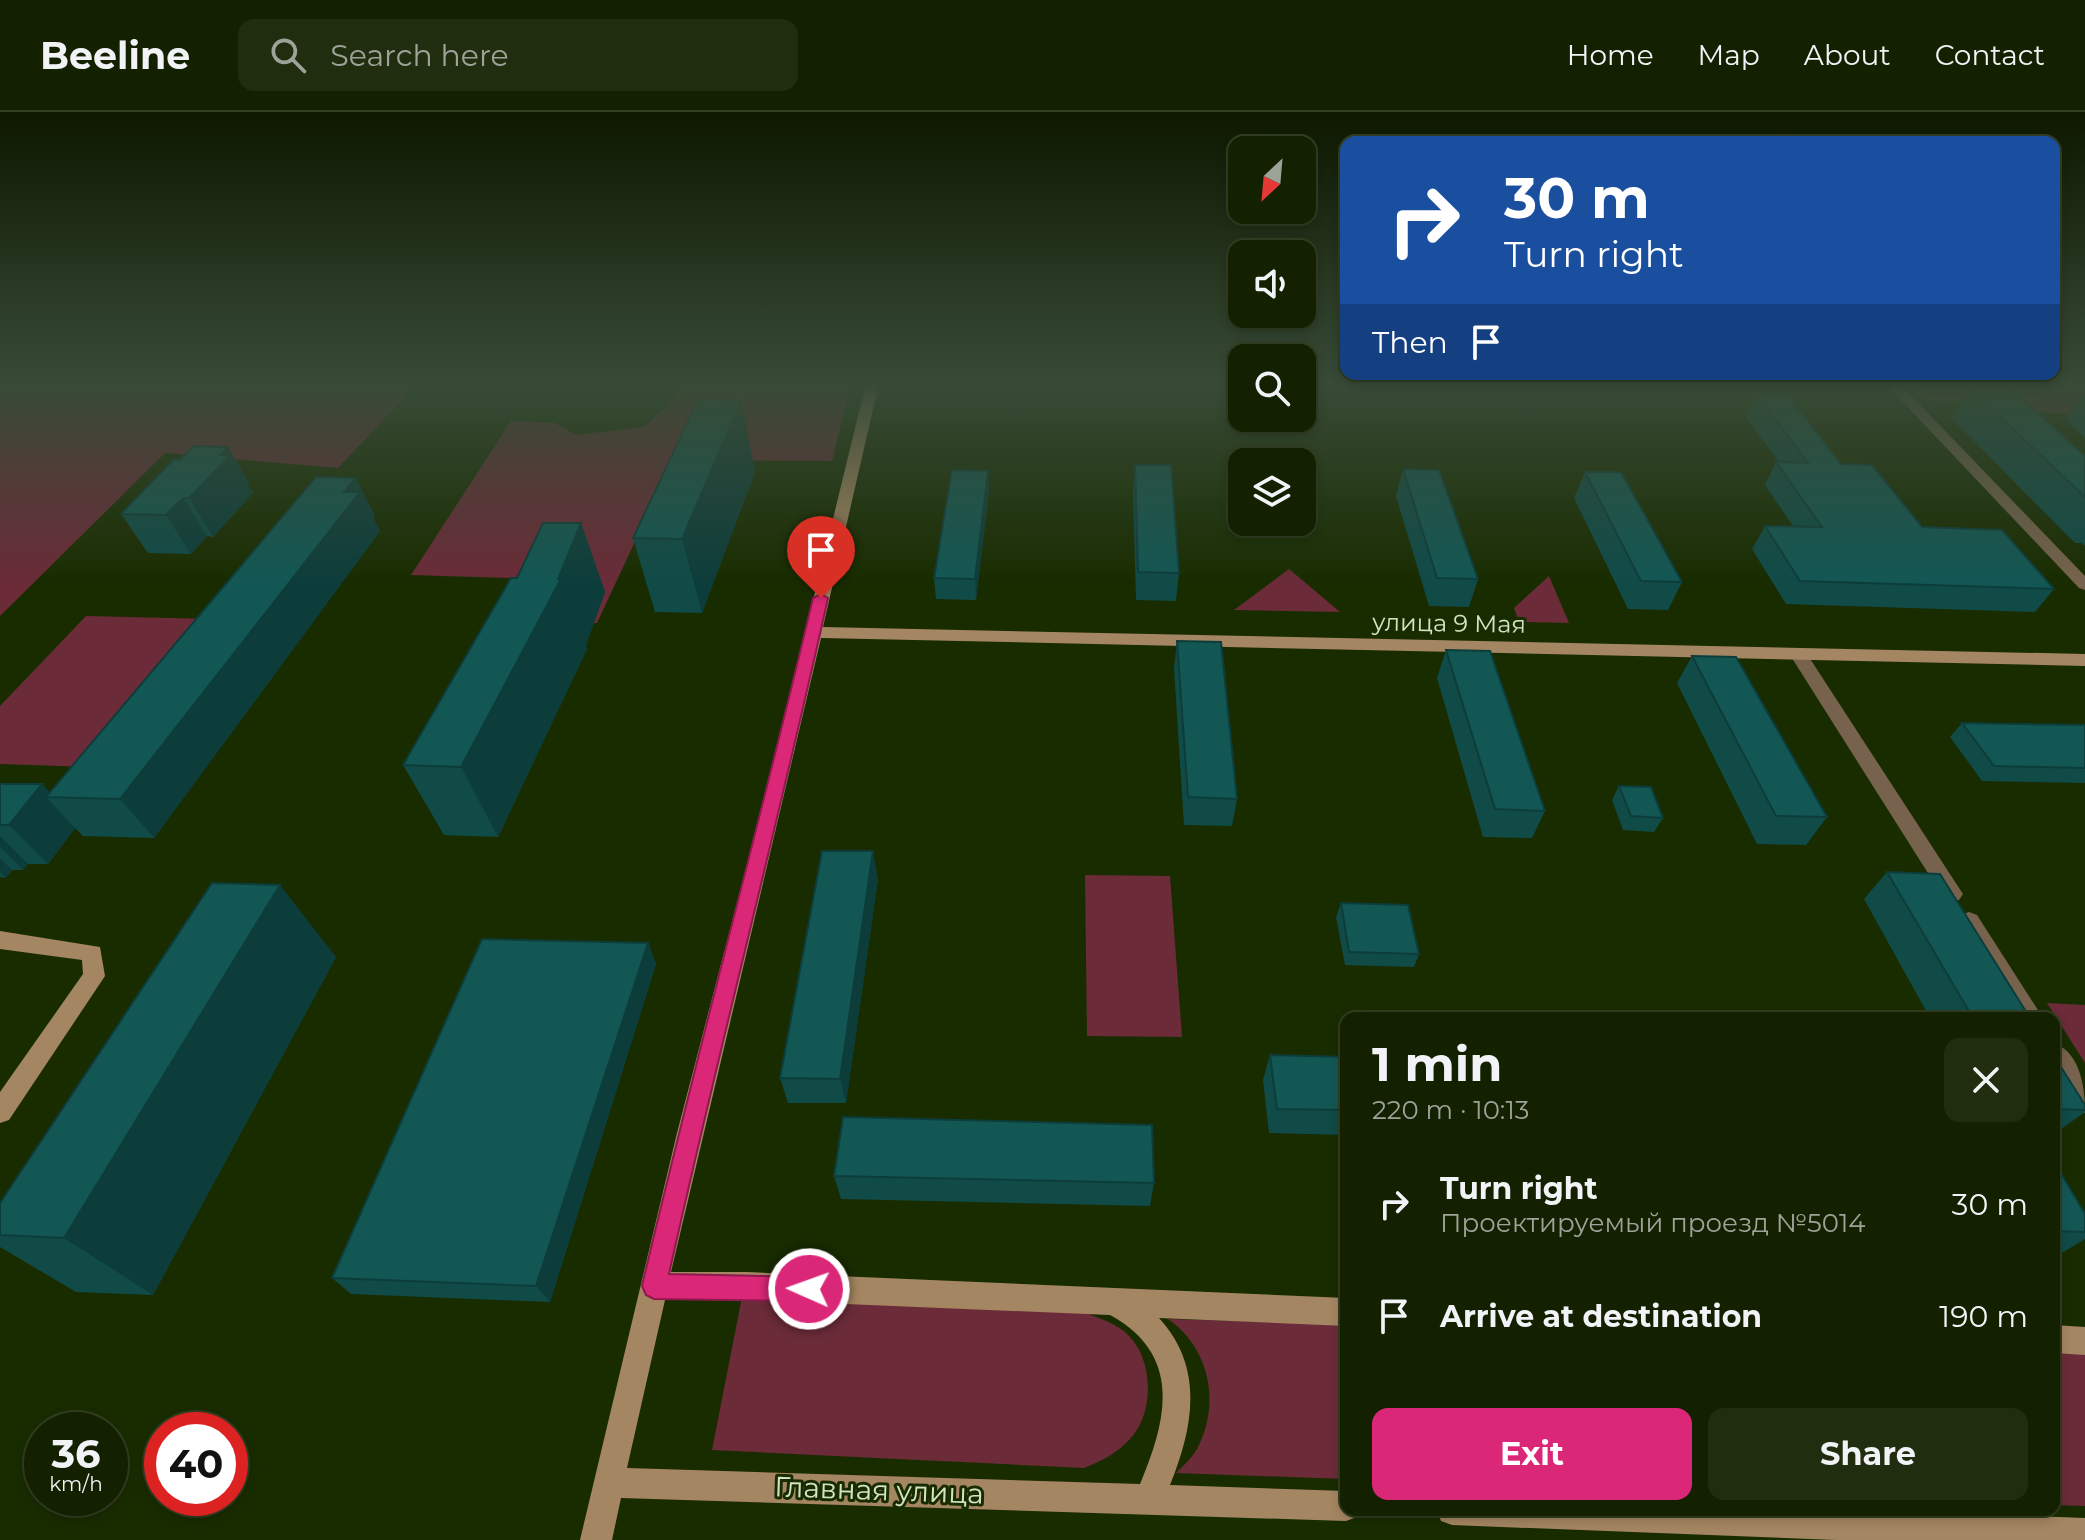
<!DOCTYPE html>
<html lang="en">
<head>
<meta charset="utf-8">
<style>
	body { margin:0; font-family:Montserrat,sans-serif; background:#202e0f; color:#f1f3f6; height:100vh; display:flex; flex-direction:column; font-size:30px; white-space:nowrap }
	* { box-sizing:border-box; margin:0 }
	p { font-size:26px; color:#9da399 }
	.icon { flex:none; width:44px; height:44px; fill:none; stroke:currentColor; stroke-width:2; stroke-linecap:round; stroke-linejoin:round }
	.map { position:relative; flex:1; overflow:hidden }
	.sheet { position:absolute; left:1340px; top:900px; width:720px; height:504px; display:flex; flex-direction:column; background:#132100; border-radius:16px; box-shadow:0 4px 12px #0003,0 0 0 2px #323e22 }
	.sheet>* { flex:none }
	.banner { position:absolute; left:1340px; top:24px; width:720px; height:244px; border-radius:16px; box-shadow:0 4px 12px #0003,0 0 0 2px #323e22; background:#1a4fa0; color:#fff; overflow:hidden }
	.needle { width:52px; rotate:206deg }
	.controls { position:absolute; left:1228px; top:24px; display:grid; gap:16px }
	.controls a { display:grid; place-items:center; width:88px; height:88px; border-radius:16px; background:#132100; box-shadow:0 4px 12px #0003,0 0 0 2px #323e22; font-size:40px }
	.speed { position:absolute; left:24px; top:1300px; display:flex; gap:16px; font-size:40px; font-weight:700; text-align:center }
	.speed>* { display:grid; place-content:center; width:104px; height:104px; border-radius:50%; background:#132100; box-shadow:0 4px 12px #0003,0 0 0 2px #323e22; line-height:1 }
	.speed small { font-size:20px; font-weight:400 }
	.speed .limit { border:12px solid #d22; background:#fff; color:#111 }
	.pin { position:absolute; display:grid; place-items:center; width:68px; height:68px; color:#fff; margin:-82px -34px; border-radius:50% 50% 50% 0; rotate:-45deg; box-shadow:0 0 8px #0007 }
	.pin .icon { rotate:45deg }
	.me { position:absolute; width:88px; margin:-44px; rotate:272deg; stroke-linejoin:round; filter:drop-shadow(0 0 6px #0008) }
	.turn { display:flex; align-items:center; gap:28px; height:168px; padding:0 32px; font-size:36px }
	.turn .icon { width:104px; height:104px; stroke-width:2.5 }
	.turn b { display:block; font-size:56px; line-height:68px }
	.then { display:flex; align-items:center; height:76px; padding:0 32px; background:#0003; gap:16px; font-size:30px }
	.round { display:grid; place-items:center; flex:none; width:84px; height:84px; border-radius:16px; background:#202e0f }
	.headline { display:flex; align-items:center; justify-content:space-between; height:136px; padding:0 32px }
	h1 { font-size:48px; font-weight:700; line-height:60px }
	.button { display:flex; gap:16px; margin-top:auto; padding:16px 32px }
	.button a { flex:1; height:92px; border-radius:16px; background:#db2777; color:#fff; font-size:32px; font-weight:700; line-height:92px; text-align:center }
	.button a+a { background:#202e0f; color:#f1f3f6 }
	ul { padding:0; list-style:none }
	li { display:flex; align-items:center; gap:24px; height:112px; padding:0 32px }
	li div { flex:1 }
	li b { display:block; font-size:30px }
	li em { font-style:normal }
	header { display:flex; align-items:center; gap:48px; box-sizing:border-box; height:112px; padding:0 40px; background:#132100; border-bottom:2px solid #323e22 }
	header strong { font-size:38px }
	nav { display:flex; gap:44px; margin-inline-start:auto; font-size:28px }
	.search { width:560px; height:72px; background:#202e0f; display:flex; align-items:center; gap:20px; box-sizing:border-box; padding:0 28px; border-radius:16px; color:#9da399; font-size:30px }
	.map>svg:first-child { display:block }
</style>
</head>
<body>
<header>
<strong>Beeline</strong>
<div class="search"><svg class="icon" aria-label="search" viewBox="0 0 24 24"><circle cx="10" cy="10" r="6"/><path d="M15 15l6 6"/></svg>Search here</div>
<nav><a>Home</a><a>Map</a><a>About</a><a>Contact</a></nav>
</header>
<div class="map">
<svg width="2085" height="1428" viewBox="0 0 2085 1428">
	<rect width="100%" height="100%" fill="#192c00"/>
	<g fill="#6b2b38">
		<path d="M 0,271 L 418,271 L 338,356 L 165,341 L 0,504 Z"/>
		<path d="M 685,271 L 851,271 L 832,349 L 673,348 L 597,511 L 523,515 L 548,467 L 411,463 L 511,309 L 555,311 L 576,323 L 645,315 C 659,298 675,291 685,271 Z"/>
		<path d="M 1906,271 L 2085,271 L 2085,302 L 2026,300 L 2008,290 L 1924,288 Z"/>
		<path d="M 1289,457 L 1340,500 L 1234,498 Z"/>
		<path d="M 1549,464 L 1569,511 L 1519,510 L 1514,496 Z"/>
		<path d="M 86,504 L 213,507 L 90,655 L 0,652 L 0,594 Z"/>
		<path d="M 1085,763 L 1170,764 L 1182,925 L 1087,924 Z"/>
		<path d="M 2047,891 L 2085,893 L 2085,951 Z"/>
		<path d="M 742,1185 L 1086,1201 C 1101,1207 1118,1212 1129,1224 C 1154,1249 1154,1302 1130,1327 C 1117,1341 1102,1349 1084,1356 L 712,1338 Z"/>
		<path d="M 1168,1207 L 1346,1212 L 1346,1367 L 1176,1361 C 1183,1354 1192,1346 1197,1337 C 1221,1292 1210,1236 1168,1207 Z"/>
		<path d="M 2054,1236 L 2085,1237 L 2085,1394 L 2054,1393 Z"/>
	</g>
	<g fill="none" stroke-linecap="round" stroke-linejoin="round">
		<g fill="#77634d" fill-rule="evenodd">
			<path d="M 1885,271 L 1899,271 L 2085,464 L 2085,478 L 2079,476 Z"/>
			<path d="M 1799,537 L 1805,539 L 1959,776 L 1963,782 L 1959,788 L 1952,790 L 1945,788 L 1790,543 Z"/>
			<path d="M 1969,800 L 1977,803 L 2043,906 L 2019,906 L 1958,809 L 1961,803 Z"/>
			<path d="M 2054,931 C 2081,941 2085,977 2085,1001 C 2058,991 2054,955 2054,931 Z"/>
		</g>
		<g fill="#a58662" fill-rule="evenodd">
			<path d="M 866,271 L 879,271 L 823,515 L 2085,542 L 2085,554 L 821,526 L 671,1160 L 747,1160 L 1346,1186 L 1346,1214 L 1159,1206 C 1205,1256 1193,1316 1170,1373 L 1346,1379 L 1346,1398 L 1360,1398 L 1357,1405 L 1346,1409 L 621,1386 L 612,1428 L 580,1428 L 677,1021 L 777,637 ZM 665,1188 L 747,1188 L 1110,1203 C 1183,1243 1167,1308 1140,1372 L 627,1356 Z"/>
			<path d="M 0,819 L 100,835 L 105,864 L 9,1008 L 0,1011 L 0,980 L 83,862 L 82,848 L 0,837 Z"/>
			<path d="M 2054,1213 L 2085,1215 L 2085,1243 L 2054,1241 Z"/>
			<path d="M 1437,1398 L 1859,1398 L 2085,1406 L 2085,1428 L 1836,1428 L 1452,1413 L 1441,1409 Z"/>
		</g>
	</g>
	<g fill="#104b48">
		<path d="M 601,271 L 638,271 L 637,273 L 602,273 Z"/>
		<path d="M 1971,277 L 2085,344 L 2085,434 L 2082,431 L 2075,431 L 1952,307 Z"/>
		<path d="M 2084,282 L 2085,282 L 2085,326 L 2065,308 Z"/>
		<path d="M 1757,283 L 1841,352 L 1922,415 L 2054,477 L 2035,500 L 1786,492 L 1752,437 L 1765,414 L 1793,414 L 1765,373 L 1776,350 L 1779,350 L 1746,305 Z"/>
		<path d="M 228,335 L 250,373 L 248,374 L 253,381 L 213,425 L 207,424 L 191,442 L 148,441 L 121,402 L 179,348 Z"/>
		<path d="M 1135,353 L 1179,461 L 1176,489 L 1136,488 L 1133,379 Z"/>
		<path d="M 1403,357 L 1478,467 L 1469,495 L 1429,494 L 1396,384 Z"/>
		<path d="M 755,360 L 702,501 L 655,500 L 633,426 Z"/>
		<path d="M 1585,360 L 1682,470 L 1668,498 L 1628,497 L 1574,386 Z"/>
		<path d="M 989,379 L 976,488 L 936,487 L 934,466 Z"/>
		<path d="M 375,404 L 373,406 L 380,419 L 154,726 L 83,724 L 75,716 L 48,752 L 28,752 L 23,758 L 12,758 L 6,766 L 0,765 L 0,671 L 42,672 L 50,681 Z"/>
		<path d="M 581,411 L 605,480 L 586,533 L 587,537 L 498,725 L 444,723 L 403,653 L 517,466 Z"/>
		<path d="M 1177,529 L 1237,687 L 1232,714 L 1184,713 L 1174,557 Z"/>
		<path d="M 1446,538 L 1545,699 L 1532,726 L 1483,725 L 1437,566 Z"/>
		<path d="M 1692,544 L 1827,705 L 1806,733 L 1757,732 L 1677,571 Z"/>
		<path d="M 1962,611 L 2085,613 L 2085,671 L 1982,669 L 1950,625 Z"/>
		<path d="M 1619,674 L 1663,706 L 1654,720 L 1623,718 L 1612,688 Z"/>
		<path d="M 1887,760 L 2030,906 L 1930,906 L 1864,787 Z"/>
		<path d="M 878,767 L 846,991 L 788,991 L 780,966 Z"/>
		<path d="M 1341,791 L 1419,842 L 1414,855 L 1345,853 L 1336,805 Z"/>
		<path d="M 648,831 L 656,852 L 550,1190 L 351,1182 L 332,1166 Z"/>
		<path d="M 336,845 L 153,1183 L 76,1180 L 0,1135 L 0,1091 Z"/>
		<path d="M 1270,943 L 1346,945 L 1346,1023 L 1269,1021 L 1263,968 Z"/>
		<path d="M 2054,944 L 2085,993 L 2085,1000 L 2054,1022 Z"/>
		<path d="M 2054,1058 L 2085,1102 L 2085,1127 L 2060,1142 L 2054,1142 Z"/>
		<path d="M 834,1064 L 1154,1071 L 1150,1094 L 841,1087 Z"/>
	</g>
	<g fill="#0d3d3b">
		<path d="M 741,289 L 755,360 L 702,501 L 682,427 Z"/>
		<path d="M 228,335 L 250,373 L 248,374 L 253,381 L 213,425 L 189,386 L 220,343 Z"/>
		<path d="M 988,359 L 989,379 L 976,488 L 975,467 Z"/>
		<path d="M 356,366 L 375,404 L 373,406 L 380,419 L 154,726 L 120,687 Z"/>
		<path d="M 183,386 L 207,424 L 191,442 L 166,403 Z"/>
		<path d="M 581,411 L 605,480 L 586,533 L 587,537 L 498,725 L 461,655 Z"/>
		<path d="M 42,672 L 54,685 L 46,685 L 75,716 L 48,752 L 9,713 Z"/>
		<path d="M 0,724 L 28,752 L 23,758 L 0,735 Z"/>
		<path d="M 873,739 L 878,767 L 846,991 L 840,967 Z"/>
		<path d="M 0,746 L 12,758 L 6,766 L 0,760 Z"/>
		<path d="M 280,773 L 336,845 L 153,1183 L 64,1126 Z"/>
		<path d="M 648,831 L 656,852 L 550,1190 L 536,1174 Z"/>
	</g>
	<g fill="#135754" stroke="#0d3d3b" stroke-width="2">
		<path d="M 1971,277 L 2011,277 L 2085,344 L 2085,385 Z"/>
		<path d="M 1757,283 L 1788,284 L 1841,352 L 1872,353 L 1922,415 L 2002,418 L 2054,477 L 1800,469 L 1765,414 L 1822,415 L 1776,350 L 1808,351 Z"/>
		<path d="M 698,288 L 741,289 L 682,427 L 633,426 Z"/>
		<path d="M 194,334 L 228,335 L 220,343 L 231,343 L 189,386 L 183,386 L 166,403 L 121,402 L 174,347 L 179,348 Z"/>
		<path d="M 1135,353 L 1171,353 L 1179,461 L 1138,460 Z"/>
		<path d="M 1403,357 L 1439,358 L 1478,467 L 1437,466 Z"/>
		<path d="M 952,358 L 988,359 L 975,467 L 934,466 Z"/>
		<path d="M 1585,360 L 1621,360 L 1682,470 L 1641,469 Z"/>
		<path d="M 316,365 L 356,366 L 344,380 L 360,380 L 120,687 L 46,685 Z"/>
		<path d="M 543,411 L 581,411 L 558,467 L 561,467 L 461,655 L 403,653 L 511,466 L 517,466 Z"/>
		<path d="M 1177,529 L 1221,530 L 1237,687 L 1188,685 Z"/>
		<path d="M 1446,538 L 1490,539 L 1545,699 L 1495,697 Z"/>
		<path d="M 1692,544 L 1736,545 L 1827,705 L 1776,704 Z"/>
		<path d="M 1962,611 L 2085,613 L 2085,656 L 1994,654 Z"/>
		<path d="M 0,672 L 42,672 L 9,713 L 0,713 Z"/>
		<path d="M 1619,674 L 1651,675 L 1663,706 L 1631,704 Z"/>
		<path d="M 822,739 L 873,739 L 840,967 L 780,966 Z"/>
		<path d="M 1887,760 L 1940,762 L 2030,906 L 1973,906 Z"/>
		<path d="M 212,771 L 280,773 L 64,1126 L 0,1123 L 0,1091 Z"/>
		<path d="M 1341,791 L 1408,793 L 1419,842 L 1349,840 Z"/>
		<path d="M 482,827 L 648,831 L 536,1174 L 332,1166 Z"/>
		<path d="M 1270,943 L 1346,945 L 1346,998 L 1277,997 Z"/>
		<path d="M 2054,944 L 2085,993 L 2085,998 L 2054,997 Z"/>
		<path d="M 843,1005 L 1152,1013 L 1154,1071 L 834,1064 Z"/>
		<path d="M 2054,1058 L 2059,1058 L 2085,1102 L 2085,1120 L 2054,1119 Z"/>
	</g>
	<linearGradient id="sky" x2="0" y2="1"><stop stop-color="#0e1800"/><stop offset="0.58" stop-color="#384b37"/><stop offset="1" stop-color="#384b37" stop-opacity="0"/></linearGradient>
	<rect width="2085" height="471" fill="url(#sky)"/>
	<path fill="#db2777" stroke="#8e194d" stroke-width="2" d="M 821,482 L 828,486 C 778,712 719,936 669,1162 L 809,1165 L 817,1168 L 821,1177 L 817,1186 L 809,1189 L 654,1187 L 646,1183 L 642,1174 C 696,944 759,716 813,486 Z"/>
	<g text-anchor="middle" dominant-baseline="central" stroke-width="6" stroke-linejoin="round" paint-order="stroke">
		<g font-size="24" fill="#d3e4c4" stroke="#192c00">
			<text transform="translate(1449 511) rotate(1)">улица 9 Мая</text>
		</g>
		<g font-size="28" fill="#d3e4c4" stroke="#192c00">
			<text transform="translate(879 1378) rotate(2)">Главная улица</text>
		</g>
	</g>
</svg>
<div class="controls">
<a><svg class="needle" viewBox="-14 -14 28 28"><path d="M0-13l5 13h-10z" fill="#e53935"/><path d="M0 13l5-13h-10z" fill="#9da399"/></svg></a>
<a><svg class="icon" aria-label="sound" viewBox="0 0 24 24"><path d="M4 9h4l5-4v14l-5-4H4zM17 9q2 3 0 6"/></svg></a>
<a><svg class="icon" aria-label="search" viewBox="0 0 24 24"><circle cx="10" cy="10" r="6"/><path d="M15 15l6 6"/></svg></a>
<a><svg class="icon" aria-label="layers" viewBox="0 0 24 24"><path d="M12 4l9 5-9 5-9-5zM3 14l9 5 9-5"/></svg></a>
</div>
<div class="speed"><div>36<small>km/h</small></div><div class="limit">40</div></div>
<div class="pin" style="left:821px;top:486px;background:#d93025"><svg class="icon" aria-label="arrive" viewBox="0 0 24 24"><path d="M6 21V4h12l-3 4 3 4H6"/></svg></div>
<svg class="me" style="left:809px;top:1177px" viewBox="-20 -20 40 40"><circle r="17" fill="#db2777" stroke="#fff" stroke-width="3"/><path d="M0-11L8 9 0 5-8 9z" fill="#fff"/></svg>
<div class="banner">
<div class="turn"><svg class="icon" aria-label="right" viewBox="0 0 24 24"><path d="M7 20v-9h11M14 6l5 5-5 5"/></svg><div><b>30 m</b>Turn right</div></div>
<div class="then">Then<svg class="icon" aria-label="arrive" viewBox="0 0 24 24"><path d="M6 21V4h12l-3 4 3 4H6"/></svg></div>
</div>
<section class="sheet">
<div class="headline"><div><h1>1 min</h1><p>220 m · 10:13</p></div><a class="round"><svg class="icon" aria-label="close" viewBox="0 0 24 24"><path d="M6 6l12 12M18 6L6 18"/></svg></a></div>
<ul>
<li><svg class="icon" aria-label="right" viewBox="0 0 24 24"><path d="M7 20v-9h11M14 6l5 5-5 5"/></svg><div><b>Turn right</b><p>Проектируемый проезд №5014</p></div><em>30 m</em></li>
<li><svg class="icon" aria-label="arrive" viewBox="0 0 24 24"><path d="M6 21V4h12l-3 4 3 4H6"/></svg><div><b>Arrive at destination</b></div><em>190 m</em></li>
</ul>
<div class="button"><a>Exit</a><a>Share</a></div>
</section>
</div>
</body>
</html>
